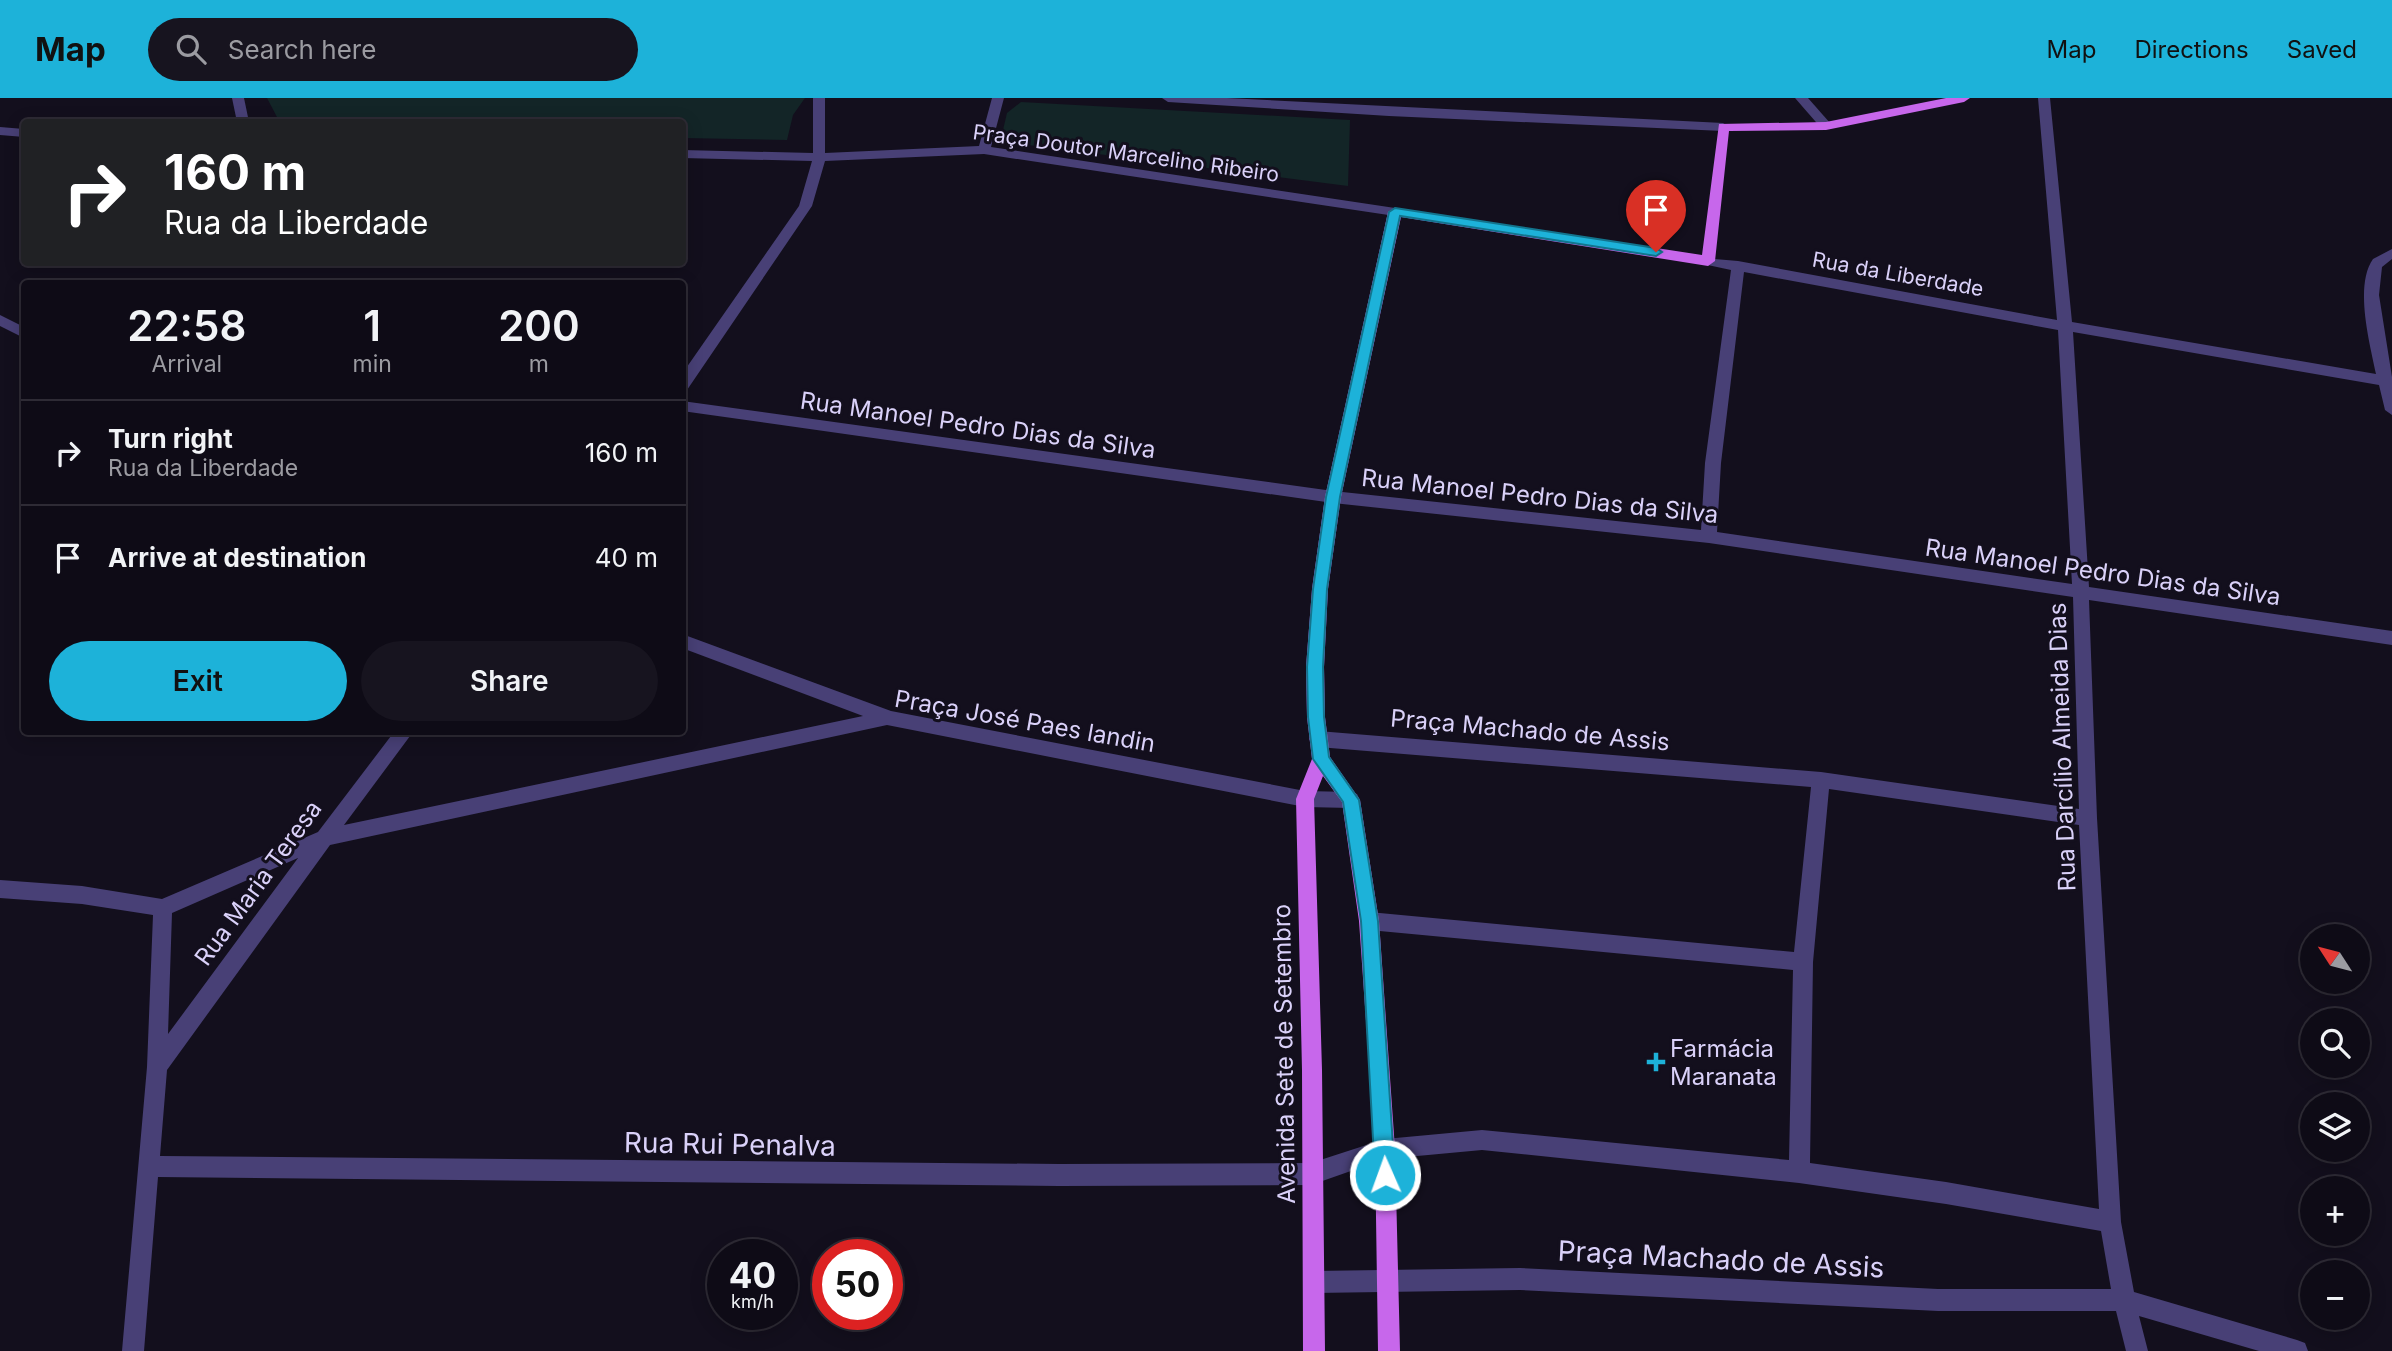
<!DOCTYPE html>
<html lang="en">
<head>
<meta charset="utf-8">
<style>
	body { margin:0; font-family:Inter,sans-serif; background:#17141f; color:#f1f3f6; height:100vh; display:flex; flex-direction:column; font-size:26px; white-space:nowrap }
	* { box-sizing:border-box; margin:0 }
	p { font-size:23px; color:#9b9ba1 }
	.icon { flex:none; width:38px; height:38px; fill:none; stroke:currentColor; stroke-width:2; stroke-linecap:round; stroke-linejoin:round }
	.map { position:relative; flex:1; overflow:hidden }
	.side { position:absolute; left:21px; top:182px; width:665px; height:455px; display:flex; flex-direction:column; background:#0e0b16; border-radius:7px; box-shadow:0 4px 18px #0003,0 0 0 2px #2e2b35 }
	.side>* { flex:none }
	.top-card { position:absolute; left:21px; top:21px; width:665px; height:147px; border-radius:7px; box-shadow:0 4px 18px #0003,0 0 0 2px #2e2b35; background:#202124; color:#fff; overflow:hidden }
	.needle { width:46px; rotate:306deg }
	.controls { position:absolute; left:2300px; top:826px; display:grid; gap:14px }
	.controls a { display:grid; place-items:center; width:70px; height:70px; border-radius:50%; background:#0e0b16; box-shadow:0 4px 18px #0003,0 0 0 2px #2e2b35; font-size:35px }
	.speed { position:absolute; left:707px; top:1141px; display:flex; gap:14px; font-size:35px; font-weight:700; text-align:center }
	.speed>* { display:grid; place-content:center; width:91px; height:91px; border-radius:50%; background:#0e0b16; box-shadow:0 4px 18px #0003,0 0 0 2px #2e2b35; line-height:1 }
	.speed small { font-size:18px; font-weight:400 }
	.speed .limit { border:10px solid #d22; background:#fff; color:#111 }
	.pin { position:absolute; display:grid; place-items:center; width:60px; height:60px; color:#fff; margin:-72px -30px; border-radius:50% 50% 50% 0; rotate:-45deg; box-shadow:0 0 7px #0007 }
	.pin .icon { rotate:45deg }
	.me { position:absolute; width:77px; margin:-38px; rotate:358deg; stroke-linejoin:round; filter:drop-shadow(0 0 5px #0008) }
	.turn { display:flex; align-items:center; gap:24px; height:147px; padding:0 28px; font-size:32px }
	.turn .icon { width:91px; height:91px; stroke-width:2.5 }
	.turn b { display:block; font-size:49px; line-height:60px }
	.eta { display:flex; justify-content:space-evenly; align-items:center; height:119px; text-align:center }
	.eta b { font-size:42px; font-weight:600; line-height:49px }
	.action { display:flex; gap:14px; margin-top:auto; padding:14px 28px }
	.action a { flex:1; height:80px; border-radius:42px; background:#1db2d9; color:#111; font-size:28px; font-weight:600; line-height:80px; text-align:center }
	.action a+a { background:#17141f; color:#f1f3f6 }
	ul { padding:0; list-style:none }
	li { display:flex; align-items:center; gap:21px; height:105px; padding:0 28px; border-top:2px solid #2e2b35 }
	li div { flex:1 }
	li b { display:block; font-size:26px }
	li em { font-style:normal }
	header { display:flex; align-items:center; gap:42px; box-sizing:border-box; height:98px; padding:0 35px; background:#1db2d9; color:#111 }
	header strong { font-size:33px }
	nav { display:flex; gap:38px; margin-inline-start:auto; font-size:24px }
	.search { width:490px; height:63px; background:#17141f; display:flex; align-items:center; gap:18px; box-sizing:border-box; padding:0 24px; border-radius:38px; color:#9b9ba1; font-size:26px }
	.map>svg:first-child { display:block }
</style>
</head>
<body>
<header>
<strong>Map</strong>
<div class="search"><svg class="icon" aria-label="search" viewBox="0 0 24 24"><circle cx="10" cy="10" r="6"/><path d="M15 15l6 6"/></svg>Search here</div>
<nav><a>Map</a><a>Directions</a><a>Saved</a></nav>
</header>
<div class="map">
<svg width="2392" height="1253" viewBox="0 0 2392 1253">
	<rect width="100%" height="100%" fill="#130f1d"/>
	<g fill="#132527">
		<path d="M 267,0 L 805,0 L 793,17 L 787,42 L 683,40 L 682,24 L 285,24 L 277,19 Z"/>
		<path d="M 1021,4 L 1350,22 L 1348,88 L 1013,45 L 1003,32 L 1007,15 Z"/>
	</g>
	<g fill="none" stroke-linecap="round" stroke-linejoin="round">
		<g fill="#484076" fill-rule="evenodd">
			<path d="M 232,0 L 244,0 L 249,24 L 237,24 Z"/>
			<path d="M 813,0 L 825,0 L 825,55 L 979,48 L 992,0 L 1004,0 L 991,49 L 1395,110 L 1402,114 L 1395,118 L 984,56 L 825,63 L 812,108 L 687,292 L 682,293 L 682,276 L 799,108 L 812,63 L 682,60 L 682,52 L 813,55 Z"/>
			<path d="M 1162,0 L 1227,0 L 1723,25 L 1729,29 L 1723,33 L 1389,18 L 1168,4 Z"/>
			<path d="M 1795,0 L 1808,0 L 1830,25 L 1830,31 L 1822,31 Z"/>
			<path d="M 2038,0 L 2050,0 L 2072,224 L 2376,276 C 2370,246 2354,188 2373,161 L 2392,151 L 2392,161 L 2382,169 L 2379,197 L 2392,279 L 2392,317 L 2385,312 L 2379,287 L 2073,234 L 2089,489 L 2392,533 L 2392,547 L 2089,502 L 2097,720 L 2121,1124 L 2134,1194 L 2297,1242 L 2305,1245 L 2308,1253 L 2259,1253 L 2139,1218 L 2148,1253 L 2126,1253 L 2116,1213 L 1938,1213 L 1520,1192 L 1314,1195 L 1306,1192 L 1303,1184 L 1306,1176 L 1314,1173 L 1520,1170 L 1938,1191 L 2111,1191 L 2101,1133 L 1946,1106 L 1799,1085 L 1482,1052 L 1385,1061 L 1311,1087 L 1059,1088 L 158,1079 L 144,1253 L 122,1253 L 147,969 L 153,817 L 82,806 L 0,800 L 0,782 L 82,788 L 162,801 L 318,734 L 394,634 L 413,634 L 344,727 L 863,618 L 682,550 L 682,536 L 891,613 L 1305,693 L 1351,694 L 1357,696 L 1360,702 L 1357,708 L 1351,710 L 1305,709 L 887,627 L 330,747 L 167,972 L 160,1058 L 1059,1066 L 1311,1065 L 1385,1041 L 1482,1032 L 1789,1062 L 1793,872 L 1369,832 L 1362,829 L 1359,823 L 1362,817 L 1369,814 L 1794,854 L 1811,689 L 1318,649 L 1312,646 L 1309,641 L 1312,636 L 1318,633 L 1821,674 L 2079,711 L 2073,499 L 1709,445 L 1333,405 L 682,313 L 682,303 L 1333,393 L 1701,432 L 1705,365 L 1731,172 L 1703,166 L 1703,160 L 1738,163 L 2057,222 ZM 1744,174 L 2058,232 L 2072,486 L 1717,434 L 1721,365 ZM 1829,691 L 2079,727 L 2099,1111 L 1946,1084 L 1810,1065 L 1813,864 ZM 298,760 L 168,936 L 172,815 Z"/>
			<path d="M 0,29 L 24,31 L 24,39 L 0,37 Z"/>
			<path d="M 0,217 L 24,229 L 24,240 L 0,228 Z"/>
		</g>
		<path fill="#c767eb" fill-rule="evenodd" d="M 1946,0 L 1970,0 L 1964,4 L 1826,32 L 1729,33 L 1715,163 L 1708,168 L 1401,119 L 1341,399 L 1328,491 L 1324,569 L 1325,619 L 1330,659 L 1360,702 L 1379,823 L 1395,1051 L 1400,1253 L 1378,1253 L 1375,1051 L 1359,823 L 1342,704 L 1323,678 L 1314,701 L 1322,972 L 1325,1253 L 1303,1253 L 1302,972 L 1296,701 L 1312,661 L 1307,619 L 1306,569 L 1312,491 L 1325,399 L 1388,114 L 1395,110 L 1702,157 L 1719,26 L 1826,24 Z"/>
	</g>
	<path fill="#1db2d9" stroke="#13748d" stroke-width="2" d="M 1395,110 L 1656,150 L 1662,154 L 1656,158 L 1400,118 L 1340,399 L 1327,491 L 1323,569 L 1324,619 L 1329,659 L 1359,702 L 1378,823 L 1395,1077 L 1392,1084 L 1385,1087 L 1378,1084 L 1375,1077 L 1361,823 L 1343,704 L 1313,661 L 1308,619 L 1307,569 L 1313,491 L 1326,399 L 1389,114 Z"/>
	<path fill="#1db2d9" stroke="#130f1d" stroke-width="2.5" d="M1652.5 953.5h7v7h7v7h-7v7h-7v-7h-7v-7h7z"/>
	<g text-anchor="middle" dominant-baseline="central" stroke-width="6" stroke-linejoin="round" paint-order="stroke">
		<g font-size="21" fill="#dad1f9" stroke="#130f1d">
			<text transform="translate(1126 55) rotate(8)">Praça Doutor Marcelino Ribeiro</text>
			<text transform="translate(1898 176) rotate(10)">Rua da Liberdade</text>
		</g>
		<g font-size="24" fill="#dad1f9" stroke="#130f1d">
			<text transform="translate(978 327) rotate(8)">Rua Manoel Pedro Dias da Silva</text>
			<text transform="translate(1540 398) rotate(6)">Rua Manoel Pedro Dias da Silva</text>
			<text transform="translate(2103 474) rotate(8)">Rua Manoel Pedro Dias da Silva</text>
			<text transform="translate(1025 623) rotate(10)">Praça José Paes landin</text>
			<text transform="translate(1530 632) rotate(5)">Praça Machado de Assis</text>
			<text transform="translate(2062 649) rotate(-92)">Rua Darcílio Almeida Dias</text>
			<text transform="translate(258 785) rotate(-54)">Rua Maria Teresa</text>
			<text transform="translate(1284 956) rotate(-91)">Avenida Sete de Setembro</text>
		</g>
		<g font-size="24" fill="#dad1f9" stroke="#130f1d" text-anchor="start">
			<text x="1670" y="950">Farmácia<tspan x="1670" dy="28">Maranata</tspan></text>
		</g>
		<g font-size="28" fill="#dad1f9" stroke="#130f1d">
			<text transform="translate(730 1046) rotate(1)">Rua Rui Penalva</text>
			<text transform="translate(1721 1161) rotate(3)">Praça Machado de Assis</text>
		</g>
	</g>
</svg>
<div class="controls">
<a><svg class="needle" viewBox="-14 -14 28 28"><path d="M0-13l5 13h-10z" fill="#e53935"/><path d="M0 13l5-13h-10z" fill="#9b9ba1"/></svg></a>
<a><svg class="icon" aria-label="search" viewBox="0 0 24 24"><circle cx="10" cy="10" r="6"/><path d="M15 15l6 6"/></svg></a>
<a><svg class="icon" aria-label="layers" viewBox="0 0 24 24"><path d="M12 4l9 5-9 5-9-5zM3 14l9 5 9-5"/></svg></a>
<a>+</a>
<a>−</a>
</div>
<div class="speed"><div>40<small>km/h</small></div><div class="limit">50</div></div>
<div class="pin" style="left:1656px;top:154px;background:#d93025"><svg class="icon" aria-label="arrive" viewBox="0 0 24 24"><path d="M6 21V4h12l-3 4 3 4H6"/></svg></div>
<svg class="me" style="left:1385px;top:1077px" viewBox="-20 -20 40 40"><circle r="17" fill="#1db2d9" stroke="#fff" stroke-width="3"/><path d="M0-11L8 9 0 5-8 9z" fill="#fff"/></svg>
<div class="top-card">
<div class="turn"><svg class="icon" aria-label="right" viewBox="0 0 24 24"><path d="M7 20v-9h11M14 6l5 5-5 5"/></svg><div><b>160 m</b>Rua da Liberdade</div></div>
</div>
<section class="side">
<div class="eta">
<div><b>22:58</b><p>Arrival</p></div>
<div><b>1</b><p>min</p></div>
<div><b>200</b><p>m</p></div>
</div>
<ul>
<li><svg class="icon" aria-label="right" viewBox="0 0 24 24"><path d="M7 20v-9h11M14 6l5 5-5 5"/></svg><div><b>Turn right</b><p>Rua da Liberdade</p></div><em>160 m</em></li>
<li><svg class="icon" aria-label="arrive" viewBox="0 0 24 24"><path d="M6 21V4h12l-3 4 3 4H6"/></svg><div><b>Arrive at destination</b></div><em>40 m</em></li>
</ul>
<div class="action"><a>Exit</a><a>Share</a></div>
</section>
</div>
</body>
</html>
